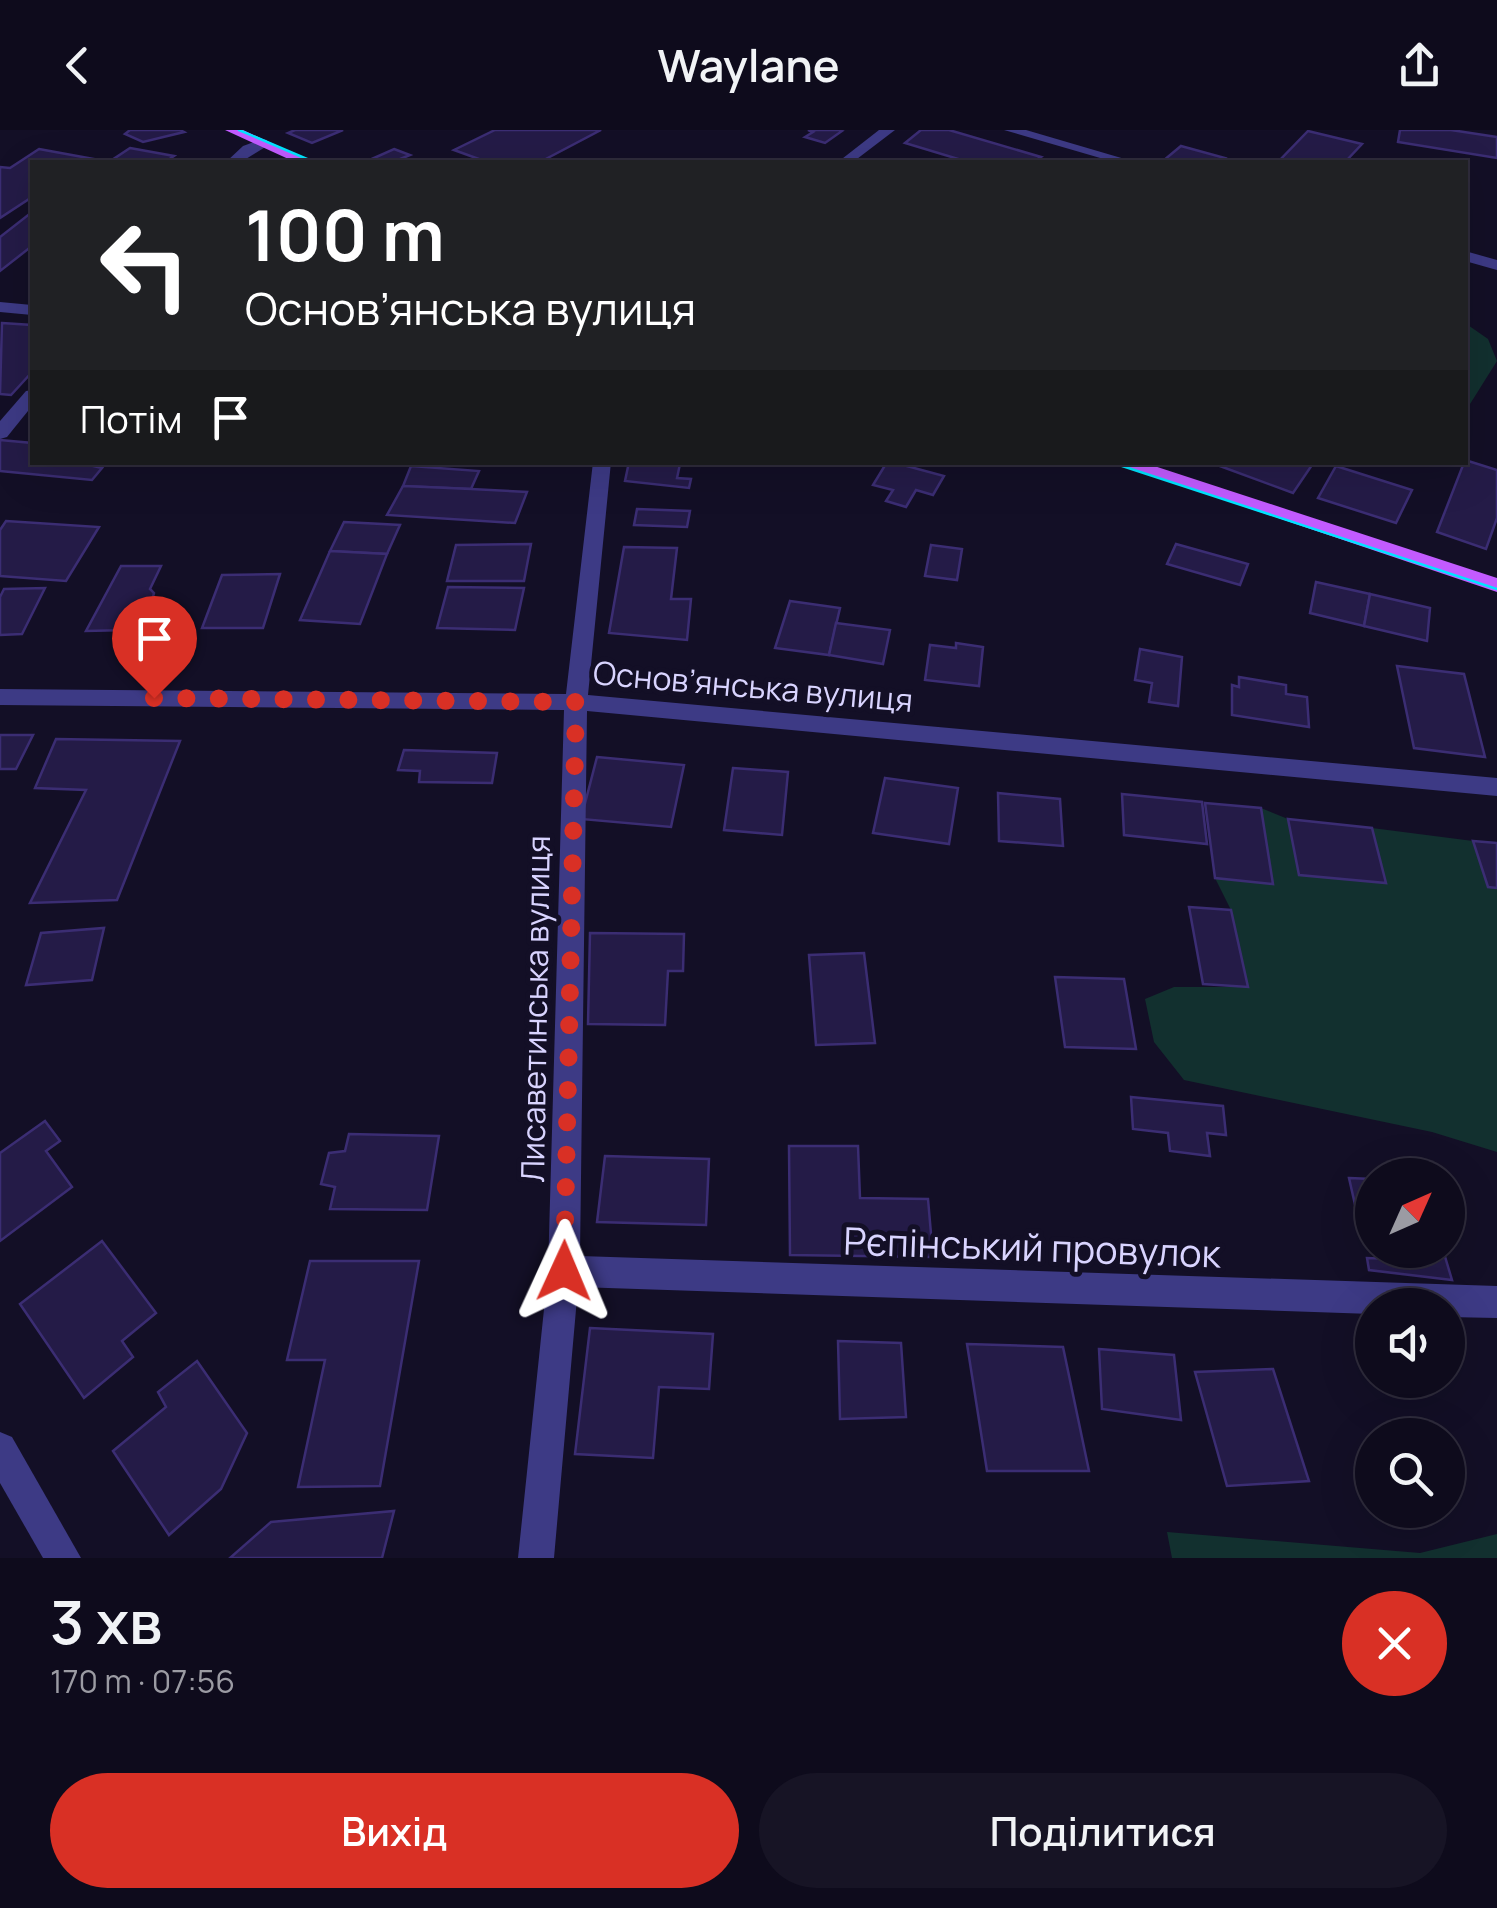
<!DOCTYPE html>
<html lang="uk">
<head>
<meta charset="utf-8">
<style>
	body { margin:0; font-family:Manrope,sans-serif; background:#171425; color:#f1f3f6; height:100vh; display:flex; flex-direction:column; font-size:38px; white-space:nowrap }
	* { box-sizing:border-box; margin:0 }
	p { font-size:32px; color:#9b9ba3 }
	.icon { flex:none; width:55px; height:55px; fill:none; stroke:currentColor; stroke-width:2; stroke-linecap:round; stroke-linejoin:round }
	.map { position:relative; height:1428px; overflow:hidden }
	.details { display:flex; flex-direction:column; background:#0e0b1c; flex:1 }
	.details>* { flex:none }
	.guide { position:absolute; left:30px; top:30px; width:1438px; height:305px; border-radius:0px; box-shadow:0 10px 40px #0002,0 0 0 2px #2e2b3b; background:#202124; color:#fff; overflow:hidden }
	.needle { width:65px; rotate:45deg }
	.buttons { position:absolute; left:1355px; top:1028px; display:grid; gap:20px }
	.buttons a { display:grid; place-items:center; width:110px; height:110px; border-radius:50%; background:#0e0b1c; box-shadow:0 10px 40px #0002,0 0 0 2px #2e2b3b; font-size:50px }
	.pin { position:absolute; display:grid; place-items:center; width:85px; height:85px; color:#fff; margin:-102px -42px; border-radius:50% 50% 50% 0; rotate:-45deg; box-shadow:0 0 10px #0007 }
	.pin .icon { rotate:45deg }
	.me { position:absolute; width:110px; margin:-55px; rotate:1deg; stroke-linejoin:round; filter:drop-shadow(0 0 8px #0008) }
	.turn { display:flex; align-items:center; gap:35px; height:210px; padding:0 50px; font-size:45px }
	.turn .icon { width:130px; height:130px; stroke-width:2.5 }
	.turn b { display:block; font-size:70px; line-height:85px }
	.then { display:flex; align-items:center; height:95px; padding:0 50px; background:#0003; gap:20px; font-size:38px }
	.round { display:grid; place-items:center; flex:none; width:105px; height:105px; border-radius:52px; background:#171425 }
	.overview { display:flex; align-items:center; justify-content:space-between; height:170px; padding:0 50px }
	h1 { font-size:60px; font-weight:600; line-height:75px }
	.action { display:flex; gap:20px; margin-top:auto; padding:20px 50px }
	.action a { flex:1; height:115px; border-radius:60px; background:#d93025; color:#fff; font-size:40px; font-weight:600; line-height:115px; text-align:center }
	.action a+a { background:#171425; color:#f1f3f6 }
	header { display:flex; justify-content:space-between; align-items:center; height:130px; padding:0 50px; background:#0e0b1c; font-size:45px; font-weight:600 }
	.map>svg:first-child { display:block }
</style>
</head>
<body>
<header><svg class="icon" aria-label="back" viewBox="0 0 24 24"><path d="M15 5l-7 7 7 7"/></svg>Waylane<svg class="icon" aria-label="share" viewBox="0 0 24 24"><path d="M12 15V3M7 8l5-5 5 5M5 13v7h14v-7"/></svg></header>
<div class="map">
<svg width="1497" height="1428" viewBox="0 0 1497 1428">
	<rect width="100%" height="100%" fill="#130f26"/>
	<g fill="#12302f">
		<path d="M 1465,193 L 1488,209 L 1497,231 L 1465,282 Z"/>
		<path d="M 1261,678 L 1288,689 L 1300,745 L 1386,752 L 1372,698 L 1473,711 L 1488,757 L 1497,758 L 1497,1022 L 1432,1002 L 1184,950 L 1154,912 L 1145,869 L 1174,857 L 1248,857 L 1231,780 L 1215,748 L 1273,754 Z"/>
		<path d="M 1167,1402 L 1420,1423 L 1497,1404 L 1497,1428 L 1172,1428 Z"/>
	</g>
	<g fill="#241b47" stroke="#3b2d73" stroke-width="2.5">
		<path d="M 130,0 L 180,0 L 184,2 L 143,12 L 125,4 Z"/>
		<path d="M 295,0 L 343,0 L 312,13 L 288,3 Z"/>
		<path d="M 495,0 L 601,0 L 540,32 L 487,32 L 454,20 Z"/>
		<path d="M 808,0 L 839,0 L 842,1 L 825,13 L 805,7 L 813,2 Z"/>
		<path d="M 921,0 L 949,0 L 1041,27 L 1033,32 L 968,32 L 905,13 Z"/>
		<path d="M 1400,0 L 1451,0 L 1497,7 L 1497,28 L 1398,12 Z"/>
		<path d="M 1308,1 L 1362,14 L 1345,32 L 1278,32 Z"/>
		<path d="M 1181,16 L 1225,28 L 1220,32 L 1164,30 Z"/>
		<path d="M 130,18 L 174,26 L 165,32 L 112,30 Z"/>
		<path d="M 39,19 L 110,32 L 32,32 L 32,67 L 0,88 L 0,37 L 10,38 Z"/>
		<path d="M 394,19 L 410,25 L 393,32 L 365,32 Z"/>
		<path d="M 32,82 L 32,116 L 0,141 L 0,107 Z"/>
		<path d="M 2,193 L 32,195 L 32,242 L 11,265 L 0,264 Z"/>
		<path d="M 0,310 L 32,313 L 32,332 L 76,332 L 102,338 L 92,350 L 0,341 Z"/>
		<path d="M 1465,330 L 1497,340 L 1497,388 L 1486,419 L 1437,402 Z"/>
		<path d="M 629,332 L 680,334 L 677,348 L 691,349 L 689,358 L 625,351 Z"/>
		<path d="M 887,332 L 892,332 L 944,346 L 933,365 L 916,360 L 906,377 L 886,371 L 893,360 L 873,355 Z"/>
		<path d="M 1209,332 L 1314,332 L 1293,363 Z"/>
		<path d="M 411,336 L 479,341 L 471,359 L 403,356 Z"/>
		<path d="M 1336,336 L 1412,360 L 1396,393 L 1318,368 Z"/>
		<path d="M 403,356 L 471,359 L 527,362 L 515,393 L 387,385 Z"/>
		<path d="M 637,379 L 690,381 L 687,397 L 634,395 Z"/>
		<path d="M 6,391 L 99,397 L 66,451 L 0,446 L 0,400 Z"/>
		<path d="M 344,392 L 400,395 L 387,424 L 330,421 Z"/>
		<path d="M 531,414 L 524,451 L 447,451 L 456,415 Z"/>
		<path d="M 1176,414 L 1248,434 L 1240,455 L 1167,434 Z"/>
		<path d="M 931,415 L 962,419 L 957,450 L 925,446 Z"/>
		<path d="M 624,417 L 677,418 L 671,469 L 691,469 L 687,510 L 609,503 Z"/>
		<path d="M 330,421 L 387,424 L 360,494 L 300,490 Z"/>
		<path d="M 121,436 L 161,436 L 150,459 L 154,463 L 152,470 L 138,481 L 129,500 L 86,501 Z"/>
		<path d="M 280,444 L 263,498 L 202,498 L 222,445 Z"/>
		<path d="M 1316,452 L 1370,464 L 1364,496 L 1310,483 Z"/>
		<path d="M 448,457 L 524,458 L 515,500 L 437,498 Z"/>
		<path d="M 45,458 L 22,504 L 0,505 L 0,467 L 4,459 Z"/>
		<path d="M 1370,464 L 1430,478 L 1427,511 L 1364,496 Z"/>
		<path d="M 790,471 L 840,478 L 829,525 L 775,518 Z"/>
		<path d="M 836,493 L 890,500 L 883,534 L 829,525 Z"/>
		<path d="M 956,513 L 983,517 L 979,556 L 925,550 L 930,515 L 956,518 Z"/>
		<path d="M 1140,519 L 1182,527 L 1178,576 L 1149,572 L 1152,553 L 1135,550 Z"/>
		<path d="M 1397,536 L 1464,544 L 1485,627 L 1414,618 Z"/>
		<path d="M 1239,547 L 1286,555 L 1286,564 L 1307,567 L 1309,597 L 1232,585 L 1232,555 L 1239,557 Z"/>
		<path d="M 0,605 L 33,605 L 16,639 L 0,639 Z"/>
		<path d="M 56,609 L 180,611 L 117,770 L 30,773 L 86,660 L 35,658 Z"/>
		<path d="M 404,620 L 497,623 L 492,653 L 419,652 L 420,641 L 398,640 Z"/>
		<path d="M 597,627 L 684,635 L 671,697 L 581,689 Z"/>
		<path d="M 733,638 L 788,642 L 782,705 L 724,700 Z"/>
		<path d="M 885,648 L 958,658 L 949,714 L 873,703 Z"/>
		<path d="M 998,663 L 1060,669 L 1063,716 L 999,711 Z"/>
		<path d="M 1122,664 L 1202,672 L 1207,714 L 1124,705 Z"/>
		<path d="M 1205,673 L 1261,678 L 1273,754 L 1215,748 Z"/>
		<path d="M 1288,689 L 1372,698 L 1386,753 L 1299,745 Z"/>
		<path d="M 1473,711 L 1497,713 L 1497,758 L 1488,757 Z"/>
		<path d="M 1189,777 L 1231,780 L 1248,857 L 1203,854 Z"/>
		<path d="M 104,798 L 92,850 L 26,855 L 41,803 Z"/>
		<path d="M 590,803 L 684,804 L 683,841 L 668,841 L 665,895 L 588,894 Z"/>
		<path d="M 864,823 L 875,913 L 816,915 L 809,825 Z"/>
		<path d="M 1055,847 L 1124,849 L 1136,919 L 1065,917 Z"/>
		<path d="M 1131,967 L 1223,976 L 1226,1005 L 1207,1003 L 1210,1026 L 1170,1021 L 1168,1003 L 1133,999 Z"/>
		<path d="M 45,991 L 60,1011 L 46,1021 L 72,1057 L 0,1111 L 0,1023 Z"/>
		<path d="M 349,1004 L 439,1006 L 427,1080 L 330,1079 L 335,1057 L 321,1054 L 329,1023 L 345,1021 Z"/>
		<path d="M 789,1016 L 858,1016 L 860,1068 L 928,1069 L 933,1127 L 790,1125 Z"/>
		<path d="M 605,1026 L 709,1029 L 706,1095 L 597,1092 Z"/>
		<path d="M 1349,1048 L 1372,1049 L 1372,1104 L 1361,1101 Z"/>
		<path d="M 102,1111 L 156,1183 L 122,1211 L 133,1227 L 84,1268 L 20,1174 Z"/>
		<path d="M 1389,1120 L 1443,1120 L 1452,1150 L 1369,1140 L 1367,1128 L 1392,1129 Z"/>
		<path d="M 310,1131 L 419,1131 L 380,1356 L 298,1357 L 325,1230 L 287,1230 Z"/>
		<path d="M 590,1198 L 713,1204 L 709,1259 L 659,1257 L 653,1328 L 575,1324 Z"/>
		<path d="M 838,1211 L 901,1213 L 906,1287 L 840,1289 Z"/>
		<path d="M 967,1214 L 1063,1217 L 1089,1341 L 987,1341 Z"/>
		<path d="M 1099,1219 L 1174,1225 L 1181,1290 L 1102,1279 Z"/>
		<path d="M 197,1231 L 247,1303 L 221,1359 L 169,1405 L 113,1321 L 166,1277 L 158,1262 Z"/>
		<path d="M 1273,1239 L 1309,1351 L 1227,1356 L 1195,1242 Z"/>
		<path d="M 394,1381 L 382,1428 L 230,1428 L 271,1392 Z"/>
	</g>
	<g fill="none" stroke-linecap="round" stroke-linejoin="round">
		<g fill="#3d3a85" fill-rule="evenodd">
			<path d="M 879,0 L 895,0 L 853,32 L 838,32 Z"/>
			<path d="M 1004,0 L 1026,0 L 1135,32 L 1114,32 Z"/>
			<path d="M 262,9 L 267,10 L 267,16 L 241,32 L 226,32 L 243,16 Z"/>
			<path d="M 1465,121 L 1497,130 L 1497,140 L 1465,131 Z"/>
			<path d="M 0,172 L 32,175 L 32,185 L 0,182 Z"/>
			<path d="M 32,260 L 32,276 L 7,307 L 0,309 L 0,291 L 26,261 Z"/>
			<path d="M 593,332 L 611,332 L 588,565 L 1497,648 L 1497,666 L 587,581 L 580,1126 L 1497,1156 L 1497,1188 L 1448,1187 L 1448,1175 L 1372,1175 L 1372,1184 L 578,1157 L 554,1428 L 518,1428 L 548,1141 L 564,580 L 0,575 L 0,559 L 566,564 Z"/>
			<path d="M 0,1302 L 12,1307 L 81,1428 L 43,1428 L 0,1353 Z"/>
		</g>
		<g fill="#c25bff" fill-rule="evenodd">
			<path d="M 225,0 L 243,0 L 313,32 L 295,32 Z"/>
			<path d="M 1112,332 L 1142,332 L 1497,448 L 1497,462 Z"/>
		</g>
		<g stroke="#00e5ff" stroke-width="2.5">
			<path d="M 239,0 L 314,32"/>
			<path d="M 1110,332 L 1497,459"/>
		</g>
	</g>
	<g fill="none" stroke-linecap="round" stroke-linejoin="round">
		<path stroke="#d93025" stroke-width="18" stroke-dasharray="0 32.4" d="M 154,568 L 576,572 L 564,1141"/>
	</g>
	<g text-anchor="middle" dominant-baseline="central" stroke-width="10" stroke-linejoin="round" paint-order="stroke">
		<g font-size="32" fill="#d9d4ff" stroke="#130f26">
			<text transform="translate(753 556) rotate(5)">Основ’янська вулиця</text>
			<text transform="translate(535 879) rotate(-89)">Лисаветинська вулиця</text>
		</g>
		<g font-size="38" fill="#d9d4ff" stroke="#130f26">
			<text transform="translate(1032 1116) rotate(2)">Рєпінський провулок</text>
		</g>
	</g>
</svg>
<div class="buttons">
<a><svg class="needle" viewBox="-14 -14 28 28"><path d="M0-13l5 13h-10z" fill="#e53935"/><path d="M0 13l5-13h-10z" fill="#9b9ba3"/></svg></a>
<a><svg class="icon" aria-label="sound" viewBox="0 0 24 24"><path d="M4 9h4l5-4v14l-5-4H4zM17 9q2 3 0 6"/></svg></a>
<a><svg class="icon" aria-label="search" viewBox="0 0 24 24"><circle cx="10" cy="10" r="6"/><path d="M15 15l6 6"/></svg></a>
</div>
<div class="pin" style="left:154px;top:568px;background:#d93025"><svg class="icon" aria-label="arrive" viewBox="0 0 24 24"><path d="M6 21V4h12l-3 4 3 4H6"/></svg></div>
<svg class="me" style="left:564px;top:1141px" viewBox="-20 -20 40 40"><path d="M0-17L14 15 0 8-14 15z" fill="#d93025" stroke="#fff" stroke-width="4"/></svg>
<div class="guide">
<div class="turn"><svg class="icon" aria-label="left" viewBox="0 0 24 24"><path d="M17 20v-9H6M10 6l-5 5 5 5"/></svg><div><b>100 m</b>Основ’янська вулиця</div></div>
<div class="then">Потім<svg class="icon" aria-label="arrive" viewBox="0 0 24 24"><path d="M6 21V4h12l-3 4 3 4H6"/></svg></div>
</div>
</div>
<section class="details">
<div class="overview"><div><h1>3 хв</h1><p>170 m · 07:56</p></div><a class="round" style="background:#d93025;color:#fff"><svg class="icon" aria-label="close" viewBox="0 0 24 24"><path d="M6 6l12 12M18 6L6 18"/></svg></a></div>
<div class="action"><a>Вихід</a><a>Поділитися</a></div>
</section>
</body>
</html>
